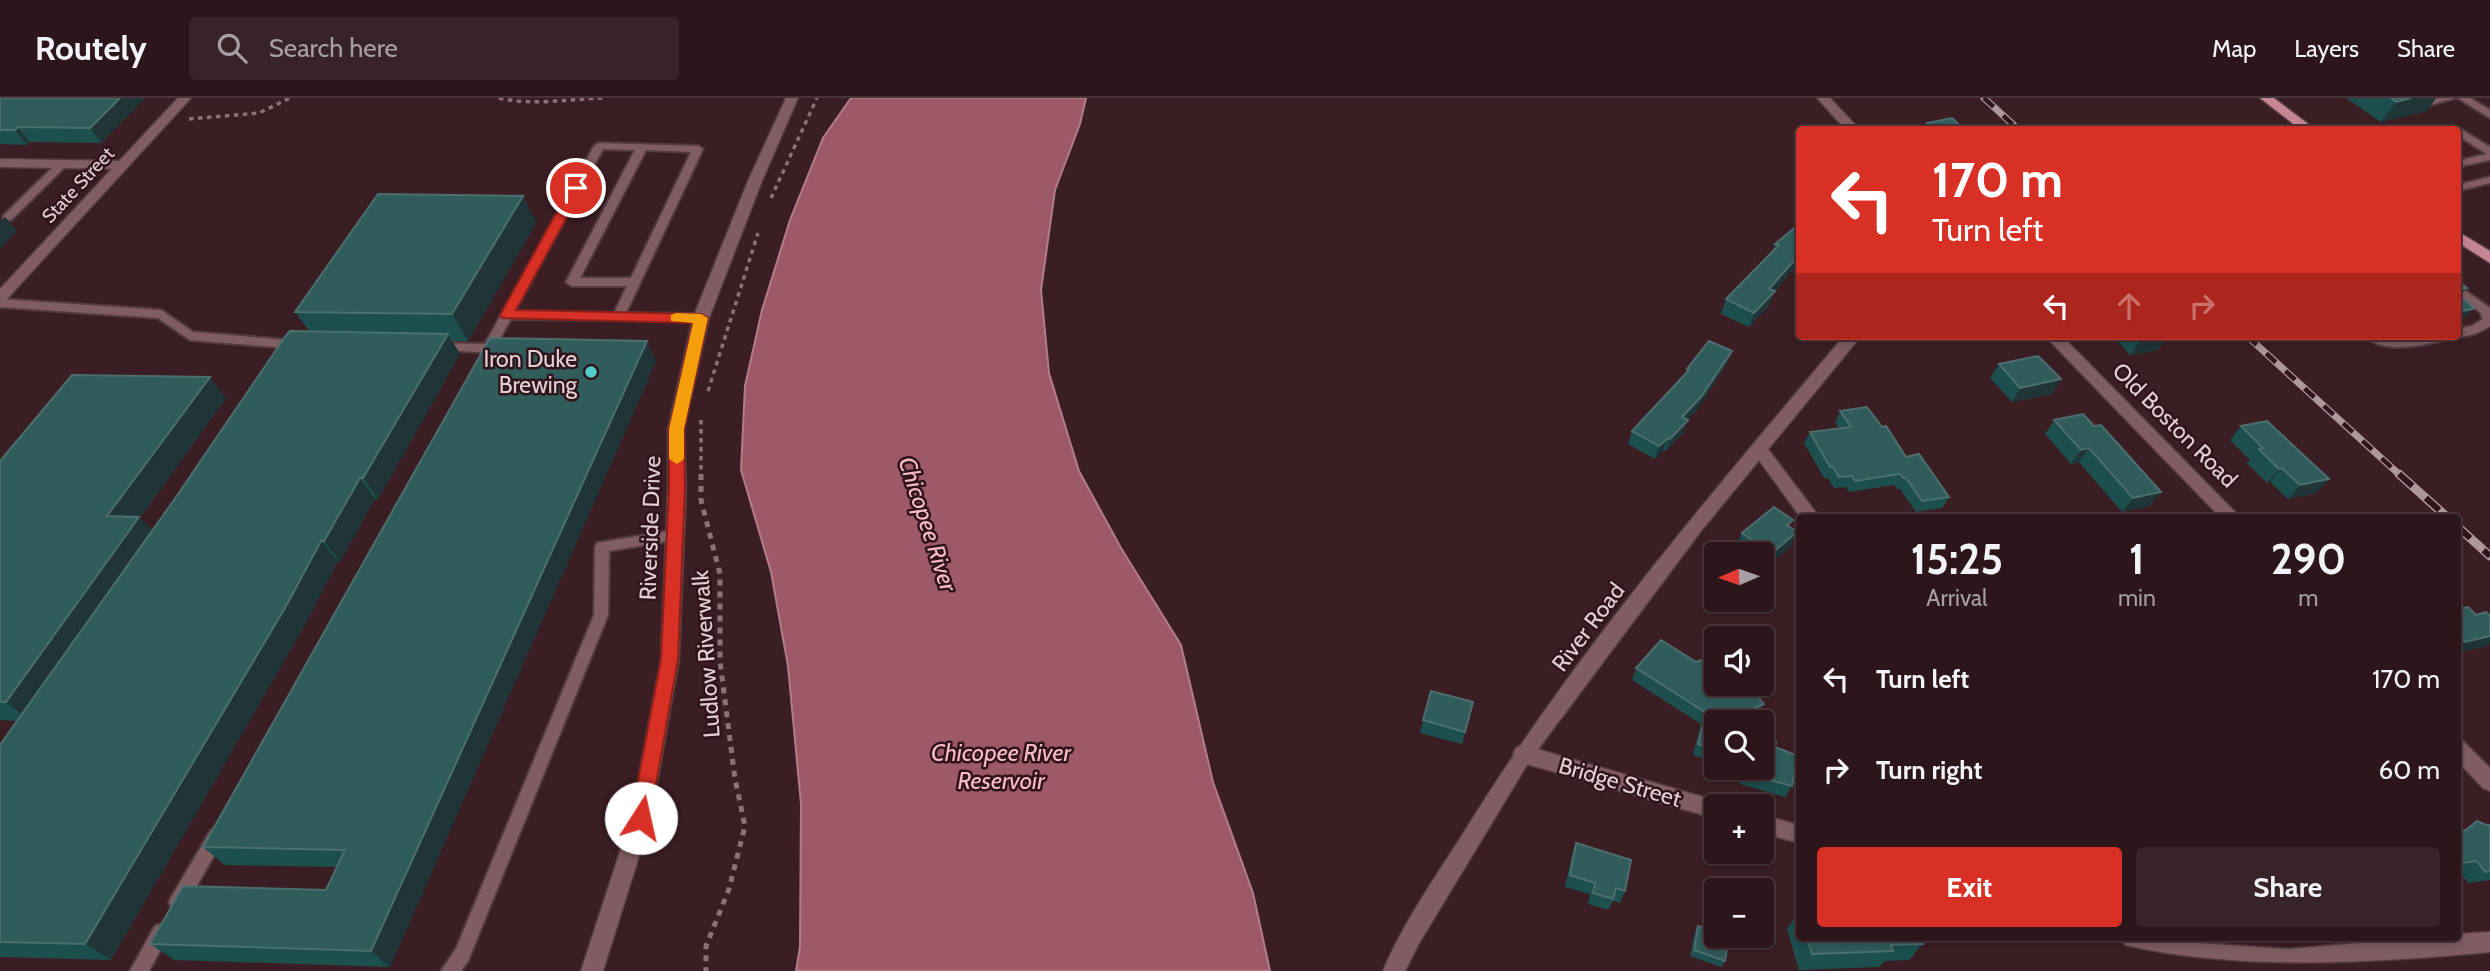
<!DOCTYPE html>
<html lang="en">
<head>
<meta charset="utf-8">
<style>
	body { margin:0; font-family:Cabin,sans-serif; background:#382328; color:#f1f3f6; height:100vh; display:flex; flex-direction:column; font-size:26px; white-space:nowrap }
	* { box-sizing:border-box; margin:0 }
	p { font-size:23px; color:#a69fa3 }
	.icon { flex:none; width:38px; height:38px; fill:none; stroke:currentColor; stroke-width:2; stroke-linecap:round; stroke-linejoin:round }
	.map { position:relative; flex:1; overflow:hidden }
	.details { position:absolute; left:1796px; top:416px; width:665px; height:427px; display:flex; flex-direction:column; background:#2c161b; border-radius:7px; box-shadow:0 4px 10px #0003,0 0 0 2px #48353a }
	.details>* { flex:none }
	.top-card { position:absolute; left:1796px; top:28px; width:665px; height:214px; border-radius:7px; box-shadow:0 4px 10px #0003,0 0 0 2px #48353a; background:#d93025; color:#fff; overflow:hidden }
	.needle { width:46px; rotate:268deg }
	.controls { position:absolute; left:1704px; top:444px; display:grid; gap:14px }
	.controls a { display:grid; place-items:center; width:70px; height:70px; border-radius:7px; background:#2c161b; box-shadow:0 4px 10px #0003,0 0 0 2px #48353a; font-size:35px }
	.pin { position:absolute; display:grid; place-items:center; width:60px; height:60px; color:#fff; margin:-30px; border:4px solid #fff; border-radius:50%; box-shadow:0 2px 7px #0007 }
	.me { position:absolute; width:77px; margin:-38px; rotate:10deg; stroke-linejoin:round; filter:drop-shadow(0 0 5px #0008) }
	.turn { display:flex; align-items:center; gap:24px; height:147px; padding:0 21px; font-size:32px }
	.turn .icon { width:91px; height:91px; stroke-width:2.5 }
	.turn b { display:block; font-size:49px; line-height:60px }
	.lanes { display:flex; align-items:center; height:66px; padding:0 21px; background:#0003; justify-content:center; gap:35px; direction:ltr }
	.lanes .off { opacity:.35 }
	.eta { display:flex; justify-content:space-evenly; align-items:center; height:119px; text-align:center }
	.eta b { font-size:42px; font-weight:800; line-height:49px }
	.button { display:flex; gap:14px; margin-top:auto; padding:14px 21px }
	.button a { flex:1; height:80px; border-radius:7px; background:#d93025; color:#fff; font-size:28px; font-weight:800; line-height:80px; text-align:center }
	.button a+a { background:#382328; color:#f1f3f6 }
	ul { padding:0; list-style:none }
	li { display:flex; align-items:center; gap:21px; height:91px; padding:0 21px }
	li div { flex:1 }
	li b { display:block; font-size:26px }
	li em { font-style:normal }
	header { display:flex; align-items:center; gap:42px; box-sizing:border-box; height:98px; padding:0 35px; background:#2c161b; border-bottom:2px solid #48353a }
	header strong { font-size:33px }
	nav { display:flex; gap:38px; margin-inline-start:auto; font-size:24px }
	.search { width:490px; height:63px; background:#382328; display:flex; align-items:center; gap:18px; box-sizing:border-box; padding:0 24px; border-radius:7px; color:#a69fa3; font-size:26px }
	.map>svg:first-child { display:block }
</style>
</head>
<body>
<header>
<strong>Routely</strong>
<div class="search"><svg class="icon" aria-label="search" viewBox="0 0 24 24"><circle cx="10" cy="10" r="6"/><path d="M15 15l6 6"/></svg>Search here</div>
<nav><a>Map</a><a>Layers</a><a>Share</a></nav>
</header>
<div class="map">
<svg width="2490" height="873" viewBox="0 0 2490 873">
	<rect width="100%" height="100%" fill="#3b1e24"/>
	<path fill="#9d5968" stroke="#b27c88" stroke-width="2" d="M 851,0 L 1086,0 L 1080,26 L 1055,92 L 1041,192 L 1049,275 L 1079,373 L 1121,450 L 1181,547 L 1213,684 L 1253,795 L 1270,873 L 796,873 L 800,849 L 801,706 L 788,568 L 771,474 L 741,372 L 745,288 L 762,212 L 790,122 L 823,40 Z"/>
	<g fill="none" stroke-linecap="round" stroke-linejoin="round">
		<g stroke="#533b40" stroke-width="4">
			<g id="service">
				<path d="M 2436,0 L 2455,0 L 2427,8 L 2422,5 Z"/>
				<path d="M 2458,0 L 2470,0 L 2490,12 L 2490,20 Z"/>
				<path d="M 2457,29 L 2490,49 L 2490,62 L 2457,69 L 2457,63 L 2487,56 L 2457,37 L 2457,32 L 2452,32 Z"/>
				<path d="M 599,45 L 698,48 L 703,51 L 626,215 L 701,216 L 707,220 L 705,223 L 511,221 L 490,258 L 482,258 L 480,254 L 434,252 L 432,249 L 434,246 L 438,245 L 485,246 L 594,48 ZM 603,51 L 635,52 L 566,184 L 572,188 L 627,188 L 614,215 L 515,213 ZM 646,52 L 691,54 L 631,180 L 580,180 Z"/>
				<path d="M 62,63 L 66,64 L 66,68 L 11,122 L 3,122 L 3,118 L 58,64 Z"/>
				<path d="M 2490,79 L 2490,85 L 2457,93 L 2457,87 Z"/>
				<path d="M 2457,187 L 2490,210 L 2490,228 C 2479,235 2466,240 2453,238 L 2457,238 L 2457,231 L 2472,228 L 2483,221 L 2480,214 L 2457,197 Z"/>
				<path d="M 0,201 L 161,212 L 193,234 L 299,243 L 305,247 L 299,251 L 190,242 L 158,220 L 0,209 Z"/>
				<path d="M 2364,238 L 2398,240 L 2451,238 L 2449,241 C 2425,247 2385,257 2364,238 Z"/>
				<path d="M 675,432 L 680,433 L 682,437 L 680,441 L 609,453 L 608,517 L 468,863 L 461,873 L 441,873 L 456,851 L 594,517 L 595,449 L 597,445 L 602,444 Z"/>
				<path d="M 217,729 L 223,732 L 225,737 L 223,742 L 184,810 L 178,812 L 172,810 L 169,804 L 172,798 L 211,732 Z"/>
				<path d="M 161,826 L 167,828 L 170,834 L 149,873 L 130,873 L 155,828 Z"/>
			</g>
		</g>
		<g stroke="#533b40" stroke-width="3">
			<g id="minor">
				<path d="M 786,0 L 798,0 L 762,83 L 709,220 L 684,331 L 686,390 L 679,561 L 651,720 L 603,873 L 581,873 L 631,720 L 661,561 L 668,390 L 668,331 L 693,220 L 748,83 Z"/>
				<path d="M 0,61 L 123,63 L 130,67 L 123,71 L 0,69 Z"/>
				<path d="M 1759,345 L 1765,347 L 1820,420 L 1801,420 L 1751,351 Z"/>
				<path d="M 1523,647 L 1717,703 L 1726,709 L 1717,709 L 1717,721 L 1523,665 L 1516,662 L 1513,656 L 1516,650 Z"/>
				<path d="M 1762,717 L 1799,727 L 1799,745 L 1762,735 Z"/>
				<path d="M 2490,834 L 2490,854 C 2373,865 2237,873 2125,847 L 2122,840 L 2168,840 L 2183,844 L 2289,851 L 2417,840 L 2457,840 L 2457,836 Z"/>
			</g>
		</g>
		<g stroke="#533b40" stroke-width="3">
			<g id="tertiary">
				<path d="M 178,0 L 191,0 L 5,203 L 0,205 L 0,191 Z"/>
				<path d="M 1817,0 L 1830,0 L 1860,32 L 1846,32 Z"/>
				<path d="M 1844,238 L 1861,238 L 1701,433 L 1530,662 L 1418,847 L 1405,873 L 1383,873 C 1404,823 1437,777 1466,731 C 1575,555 1711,396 1844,238 Z"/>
				<path d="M 2045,238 L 2062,238 L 2241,420 L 2221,420 Z"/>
				<path d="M 2457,641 L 2464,644 L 2490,670 L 2490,693 L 2483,690 L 2457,663 Z"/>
			</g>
		</g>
		<g stroke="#533b40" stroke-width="3">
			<g id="primary">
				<path d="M 2260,0 L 2274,0 L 2316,32 L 2301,32 Z"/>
				<path d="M 2457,133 L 2490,153 L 2490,165 L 2457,144 Z"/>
			</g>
		</g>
		<g stroke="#8b7277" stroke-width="3.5" stroke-dasharray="4.5 4.5" stroke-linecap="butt">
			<path d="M 499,0 C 532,8 570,1 605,0"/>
			<path d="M 189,21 L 259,15 L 290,0"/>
			<path d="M 771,100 L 817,0"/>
			<path d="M 708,293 L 758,135"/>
			<path d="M 701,322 L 701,378"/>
		</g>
		<path stroke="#8b7277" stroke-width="5" stroke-dasharray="6 6" stroke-linecap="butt" d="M 701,376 L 701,402 L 720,476 L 720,563 L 735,681 L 745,728 L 729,791 L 706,848 L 706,873"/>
		<use href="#service" fill="#7f5d63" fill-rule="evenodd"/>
		<use href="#minor" fill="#7f5d63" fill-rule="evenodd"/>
		<use href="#tertiary" fill="#7f5d63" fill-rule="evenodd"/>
		<use href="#primary" fill="#c78693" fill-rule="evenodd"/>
		<g stroke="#ad979b" stroke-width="7">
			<g id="rail-far1">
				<path d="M 1984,0 L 2019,32"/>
				<path d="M 2247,238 L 2401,378"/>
			</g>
		</g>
		<g stroke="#ad979b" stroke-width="9">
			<g id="rail">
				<path d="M 2399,376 L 2448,420"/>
				<path d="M 2457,428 L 2490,458"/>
			</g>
		</g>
		<use href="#rail-far1" stroke="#30141b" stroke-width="4.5" stroke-dasharray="13" stroke-linecap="butt"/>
		<use href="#rail" stroke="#30141b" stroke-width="6" stroke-dasharray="18" stroke-linecap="butt"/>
	</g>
	<g fill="#1c4f4e">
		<path d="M 0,0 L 145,0 L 101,45 L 30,44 L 27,47 L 0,46 Z"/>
		<path d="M 2346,0 L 2436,0 L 2427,13 L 2381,24 Z"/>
		<path d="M 1927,25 L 1964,32 L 1924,32 Z"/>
		<path d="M 1796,48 L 1799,48 L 1799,60 L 1794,55 Z"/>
		<path d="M 523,98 L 536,125 L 468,243 L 452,243 L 460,256 L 378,401 L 375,401 L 340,463 L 338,463 L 303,530 L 111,862 L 0,859 L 0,647 L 17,623 L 0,622 L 0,363 L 226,300 L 140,420 L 152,432 L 309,233 L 295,214 Z"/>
		<path d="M 1799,126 L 1799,174 L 1794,171 L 1774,193 L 1769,208 L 1749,229 L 1721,216 L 1726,201 L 1772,154 L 1775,146 Z"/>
		<path d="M 2113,238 L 2167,238 L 2158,252 L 2130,257 Z"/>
		<path d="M 1732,253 L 1727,265 L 1697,312 L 1687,322 L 1683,335 L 1666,353 L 1663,352 L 1655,361 L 1628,346 L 1632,333 L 1684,278 L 1687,271 Z"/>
		<path d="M 656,263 L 390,869 L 174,862 L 150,846 L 326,792 L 337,769 L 225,767 L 203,749 Z"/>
		<path d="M 1999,266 L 2052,296 L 2012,304 L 1990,280 Z"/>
		<path d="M 1840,313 L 1882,329 L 1906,359 L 1949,399 L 1942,410 L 1916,414 L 1900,391 L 1897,391 L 1894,387 L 1849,394 L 1846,389 L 1834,390 L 1828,380 L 1824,380 L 1804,345 L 1810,334 L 1839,330 L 1835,325 Z"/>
		<path d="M 2054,322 L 2094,328 L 2150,408 L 2122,414 L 2079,364 L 2071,366 L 2045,336 Z"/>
		<path d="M 2241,328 L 2329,381 L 2316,395 L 2288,401 L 2270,384 L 2267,385 L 2247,365 L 2250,362 L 2230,342 Z"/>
		<path d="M 1790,429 L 1791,448 L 1766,469 L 1762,467 L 1762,457 L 1748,457 L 1736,448 L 1742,435 Z"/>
		<path d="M 2457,511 L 2476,517 L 2490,518 L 2490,547 L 2457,555 Z"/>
		<path d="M 1636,570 L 1764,606 L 1758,617 L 1740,625 L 1717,625 L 1717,665 L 1693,657 L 1701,626 L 1632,582 Z"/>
		<path d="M 1473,604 L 1462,646 L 1420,635 L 1423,622 Z"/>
		<path d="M 1775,649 L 1792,688 L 1785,699 L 1740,686 L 1742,674 L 1732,670 L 1762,670 Z"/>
		<path d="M 2477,723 L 2486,727 L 2490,727 L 2490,782 L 2468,785 L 2460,775 L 2457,775 L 2457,734 L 2463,733 Z"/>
		<path d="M 1576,745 L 1625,793 L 1620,805 L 1613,803 L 1608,812 L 1588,806 L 1590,796 L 1565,789 L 1572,757 Z"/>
		<path d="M 1799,814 L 1799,840 L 1921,840 L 1923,846 L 1909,862 L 1885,863 L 1879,869 L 1799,872 L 1787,831 Z"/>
		<path d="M 1698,828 L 1725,863 L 1721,869 L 1690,858 L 1695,834 Z"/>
	</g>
	<g fill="#1f3537">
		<path d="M 120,0 L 145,0 L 101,45 L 90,30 Z"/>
		<path d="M 2411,0 L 2436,0 L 2427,13 L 2381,24 L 2396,4 Z"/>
		<path d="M 18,29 L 30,44 L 27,47 L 15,32 Z"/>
		<path d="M 523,98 L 536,125 L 468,243 L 452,216 Z"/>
		<path d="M 5,119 L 17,133 L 0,151 L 0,124 Z"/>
		<path d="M 1799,157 L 1794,171 L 1764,205 L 1769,191 Z"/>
		<path d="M 2467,190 L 2457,201 L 2457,192 Z"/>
		<path d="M 1775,193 L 1769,208 L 1749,229 L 1754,215 Z"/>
		<path d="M 2473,211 L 2457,229 L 2457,214 Z"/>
		<path d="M 448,236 L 460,256 L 378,401 L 363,380 Z"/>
		<path d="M 2167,238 L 2158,252 L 2130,257 L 2140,243 Z"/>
		<path d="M 647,243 L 656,263 L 390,869 L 371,853 Z"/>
		<path d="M 1732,253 L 1727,265 L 1697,312 L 1678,332 L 1682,319 Z"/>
		<path d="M 210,279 L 226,300 L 140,420 L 158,439 L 30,623 L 6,604 L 107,418 Z"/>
		<path d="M 2061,281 L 2052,296 L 2012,304 L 2020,290 Z"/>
		<path d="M 1688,322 L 1683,335 L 1666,353 L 1670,341 Z"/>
		<path d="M 1668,340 L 1663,352 L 1655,361 L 1659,348 Z"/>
		<path d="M 2089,350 L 2079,364 L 2071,366 L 2081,352 Z"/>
		<path d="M 2282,370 L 2270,384 L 2267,385 L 2279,371 Z"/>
		<path d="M 360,380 L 375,401 L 340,463 L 324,443 Z"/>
		<path d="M 2329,381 L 2316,395 L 2288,401 L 2300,387 Z"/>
		<path d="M 2161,394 L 2150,408 L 2122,414 L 2133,400 Z"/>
		<path d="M 1797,434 L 1791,448 L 1766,469 L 1772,455 Z"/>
		<path d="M 321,443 L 338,463 L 303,530 L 111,862 L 85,846 Z"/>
		<path d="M 2490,538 L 2490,547 L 2457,555 L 2457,551 L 2465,544 Z"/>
		<path d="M 1764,606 L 1758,617 L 1740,625 L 1720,625 Z"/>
	</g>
	<g fill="#315c5c" stroke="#4d6e6f" stroke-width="2">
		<path d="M 0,0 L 120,0 L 90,30 L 18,29 L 15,32 L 0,32 Z"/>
		<path d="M 2391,0 L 2411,0 L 2396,4 Z"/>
		<path d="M 1952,20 L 1964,32 L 1934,32 L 1927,25 Z"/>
		<path d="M 378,96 L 523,98 L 452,216 L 295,214 Z"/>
		<path d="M 1799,126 L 1799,157 L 1769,191 L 1775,193 L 1754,215 L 1726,201 L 1779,147 L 1775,146 Z"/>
		<path d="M 2457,182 L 2467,190 L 2457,192 Z"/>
		<path d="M 2457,196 L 2473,209 L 2473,211 L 2457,214 Z"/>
		<path d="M 290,233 L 448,236 L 363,380 L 360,380 L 324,443 L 321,443 L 285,510 L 85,846 L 0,844 L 0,647 L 174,402 L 287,236 Z"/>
		<path d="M 2135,238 L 2167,238 L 2140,243 Z"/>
		<path d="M 490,240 L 647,243 L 371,853 L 150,846 L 183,788 L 326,792 L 345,752 L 203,749 Z"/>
		<path d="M 1709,243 L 1732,253 L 1701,299 L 1682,319 L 1688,322 L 1670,341 L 1668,340 L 1659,348 L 1632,333 L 1689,272 L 1687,271 Z"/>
		<path d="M 2038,258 L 2061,281 L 2020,290 L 1999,266 Z"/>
		<path d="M 72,277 L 210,279 L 107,418 L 139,419 L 6,604 L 0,604 L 0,363 Z"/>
		<path d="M 1867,309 L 1882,329 L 1886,328 L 1906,359 L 1919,356 L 1949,399 L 1922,403 L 1906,380 L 1903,380 L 1900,376 L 1855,383 L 1852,378 L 1839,379 L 1833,369 L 1830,369 L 1810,334 L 1851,329 L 1840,313 Z"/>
		<path d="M 2083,316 L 2094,328 L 2101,327 L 2161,394 L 2133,400 L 2089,350 L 2081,352 L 2054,322 Z"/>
		<path d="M 2267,323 L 2329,381 L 2300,387 L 2282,370 L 2279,371 L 2259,351 L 2263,350 L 2241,328 Z"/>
		<path d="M 1774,409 L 1793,422 L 1787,427 L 1797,434 L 1772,455 L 1742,435 Z"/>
		<path d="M 2468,509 L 2476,517 L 2486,514 L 2490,518 L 2490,538 L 2465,544 L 2457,536 L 2457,511 Z"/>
		<path d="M 1661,542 L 1696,564 L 1717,557 L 1717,586 L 1747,586 L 1764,606 L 1720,625 L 1717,625 L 1717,652 L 1698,646 L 1706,615 L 1636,570 Z"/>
		<path d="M 1431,593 L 1473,604 L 1465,634 L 1423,622 Z"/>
		<path d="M 1762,639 L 1776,644 L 1775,649 L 1798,658 L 1792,688 L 1745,675 L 1747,670 L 1762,670 Z"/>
		<path d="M 2477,723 L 2486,727 L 2490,727 L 2490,773 L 2485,774 L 2477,763 L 2462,765 L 2457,758 L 2457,734 L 2466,732 Z"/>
		<path d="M 1576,745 L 1631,762 L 1625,793 L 1616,790 L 1613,801 L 1593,795 L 1595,785 L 1570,777 Z"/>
		<path d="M 1698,828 L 1717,835 L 1717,838 L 1729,839 L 1725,863 L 1694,852 Z"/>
		<path d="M 1807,840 L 1921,840 L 1923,846 L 1891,847 L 1893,853 L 1812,856 Z"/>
	</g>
	<path fill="#d93025" stroke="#8d1f18" stroke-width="2" d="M 576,86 L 583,90 L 516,212 L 701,216 L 708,220 L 684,331 L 685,390 L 678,561 L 650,720 L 647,726 L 641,729 L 634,726 L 631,720 L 661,561 L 669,390 L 669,331 L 693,225 L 502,220 L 500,217 L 570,90 Z"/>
	<path fill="#f59e0b" d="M 676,215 L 701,216 L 708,220 L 684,331 L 684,361 L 677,366 L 669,361 L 669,331 L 693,225 L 671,223 L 671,217 Z"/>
	<circle fill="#53cdca" stroke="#30141b" stroke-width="2.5" cx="591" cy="274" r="7"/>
	<g text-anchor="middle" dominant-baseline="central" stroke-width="5" stroke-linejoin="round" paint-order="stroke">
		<g font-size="19" fill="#e3cfd3" stroke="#30141b">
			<text transform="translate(78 87) rotate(-47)">State Street</text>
		</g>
		<g font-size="23" fill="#e3cfd3" stroke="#30141b" text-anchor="end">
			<text x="577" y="261">Iron Duke<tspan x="577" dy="26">Brewing</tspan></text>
		</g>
		<g font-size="23" fill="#e3cfd3" stroke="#30141b">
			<text transform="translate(2175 327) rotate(45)">Old Boston Road</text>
			<text transform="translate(650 430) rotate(-88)">Riverside Drive</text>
			<text transform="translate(1588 529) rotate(-53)">River Road</text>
			<text transform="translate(706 556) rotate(-94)">Ludlow Riverwalk</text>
			<text transform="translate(1620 684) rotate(16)">Bridge Street</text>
		</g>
		<g font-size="24" font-style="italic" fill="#fabcc8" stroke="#30141b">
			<text transform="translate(928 426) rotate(72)">Chicopee River</text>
			<text x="1001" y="654">Chicopee River<tspan x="1001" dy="28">Reservoir</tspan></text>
		</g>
	</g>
</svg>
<div class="controls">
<a><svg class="needle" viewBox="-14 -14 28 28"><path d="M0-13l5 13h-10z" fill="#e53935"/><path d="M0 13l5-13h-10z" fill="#a69fa3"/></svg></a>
<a><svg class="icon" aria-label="sound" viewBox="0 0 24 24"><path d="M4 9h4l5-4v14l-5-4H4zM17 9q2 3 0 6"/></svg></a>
<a><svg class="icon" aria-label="search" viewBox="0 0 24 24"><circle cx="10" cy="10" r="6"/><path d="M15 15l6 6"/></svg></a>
<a>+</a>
<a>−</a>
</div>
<div class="pin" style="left:576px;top:90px;background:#d93025"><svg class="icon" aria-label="arrive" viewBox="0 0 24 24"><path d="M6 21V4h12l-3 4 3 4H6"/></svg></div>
<svg class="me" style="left:641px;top:720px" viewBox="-20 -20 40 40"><circle r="19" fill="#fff"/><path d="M0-13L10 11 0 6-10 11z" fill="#d93025"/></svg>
<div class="top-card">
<div class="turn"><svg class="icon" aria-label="left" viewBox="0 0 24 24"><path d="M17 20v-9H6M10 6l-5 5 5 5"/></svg><div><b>170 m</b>Turn left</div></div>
<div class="lanes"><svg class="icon" aria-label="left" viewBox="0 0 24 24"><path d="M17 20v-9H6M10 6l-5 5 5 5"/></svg><svg class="icon off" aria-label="ahead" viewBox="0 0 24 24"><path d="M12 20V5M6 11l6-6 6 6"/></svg><svg class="icon off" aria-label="right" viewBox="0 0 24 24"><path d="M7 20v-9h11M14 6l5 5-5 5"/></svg></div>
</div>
<section class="details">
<div class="eta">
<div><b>15:25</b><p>Arrival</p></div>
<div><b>1</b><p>min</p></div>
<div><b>290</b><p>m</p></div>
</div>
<ul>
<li><svg class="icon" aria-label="left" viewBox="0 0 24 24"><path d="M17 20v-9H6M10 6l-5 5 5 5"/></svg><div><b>Turn left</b></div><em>170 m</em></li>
<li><svg class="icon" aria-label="right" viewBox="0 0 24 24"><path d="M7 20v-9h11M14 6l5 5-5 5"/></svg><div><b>Turn right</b></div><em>60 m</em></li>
</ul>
<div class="button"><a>Exit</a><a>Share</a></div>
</section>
</div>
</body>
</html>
